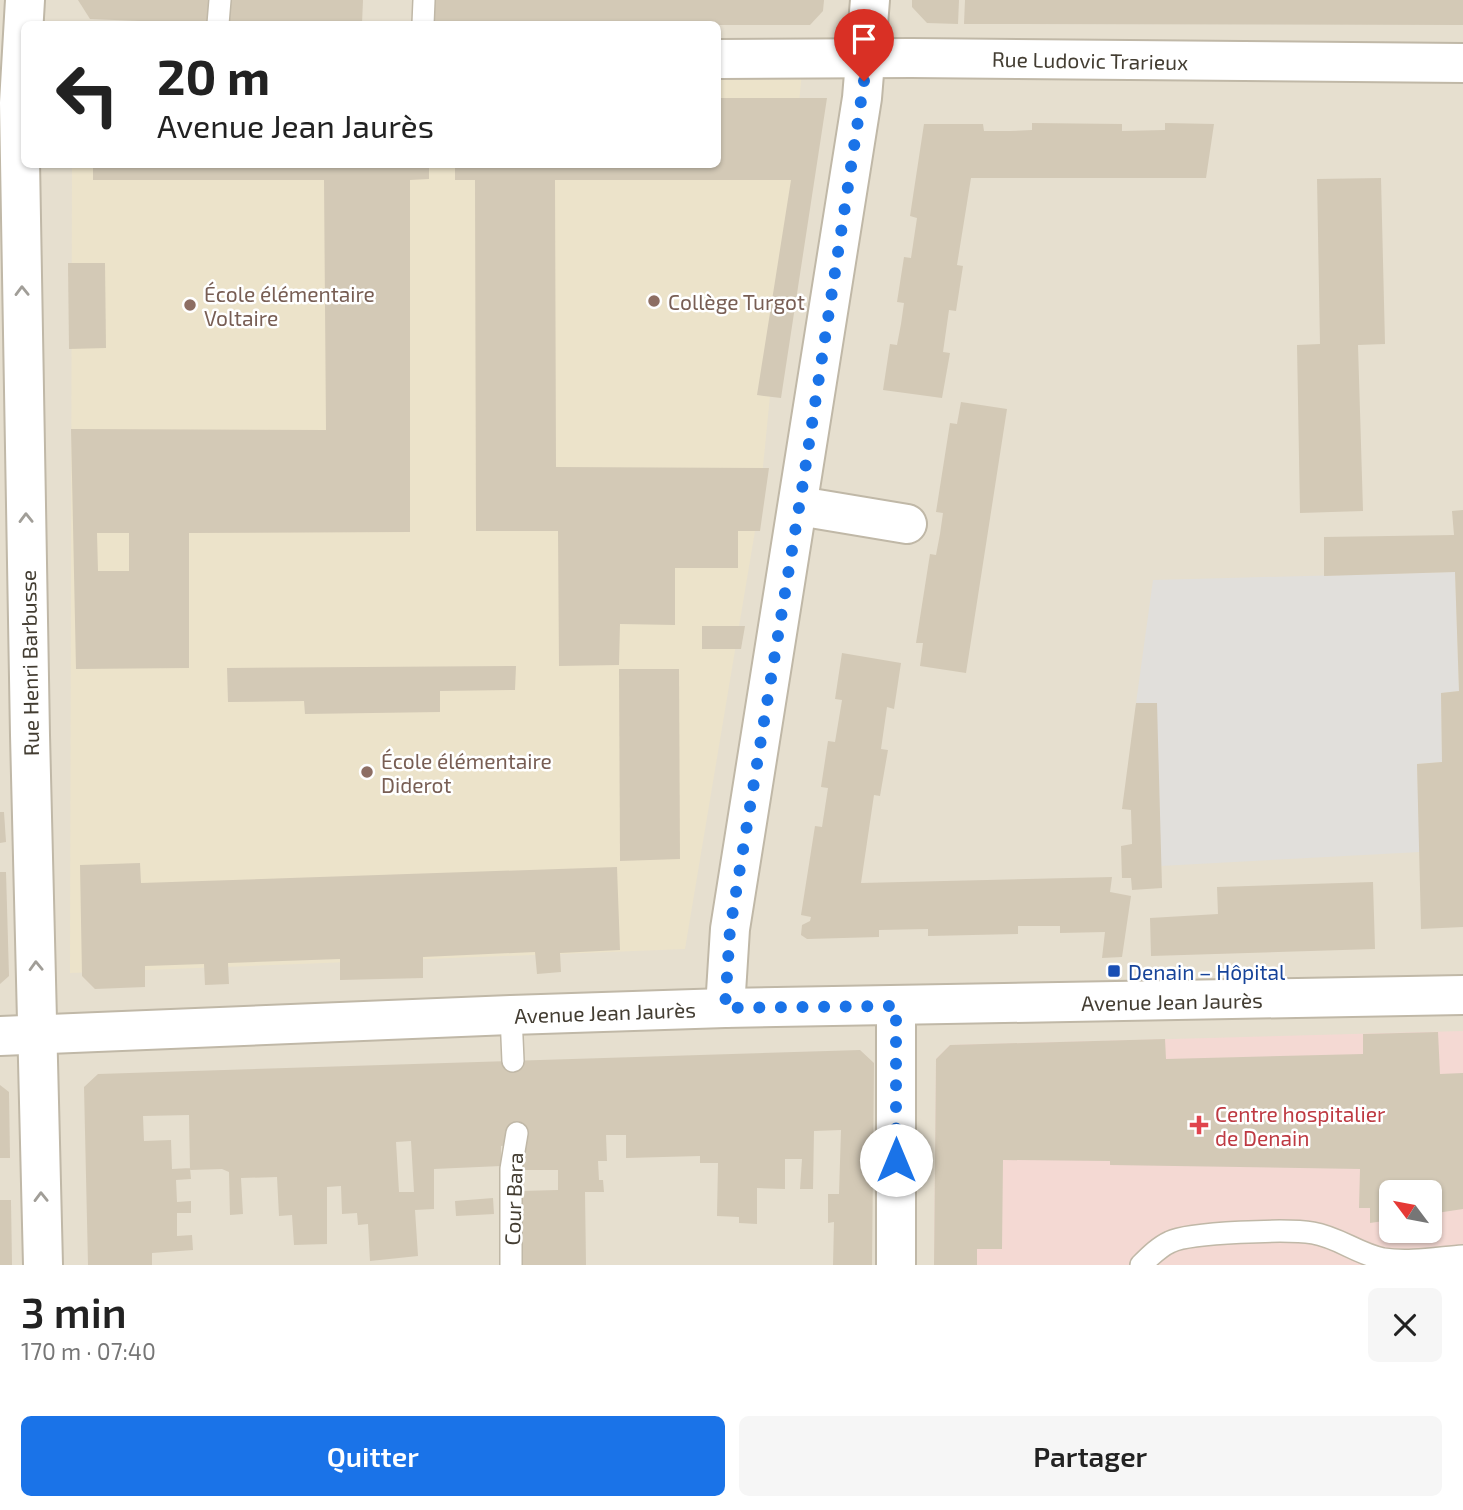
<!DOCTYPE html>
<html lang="fr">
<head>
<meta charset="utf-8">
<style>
	body { margin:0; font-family:"Exo 2",sans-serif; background:#f6f6f6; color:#222; height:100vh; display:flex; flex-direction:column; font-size:26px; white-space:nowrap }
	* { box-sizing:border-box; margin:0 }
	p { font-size:23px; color:#767676 }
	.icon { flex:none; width:38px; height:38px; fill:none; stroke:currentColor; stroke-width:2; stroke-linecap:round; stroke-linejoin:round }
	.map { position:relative; height:1265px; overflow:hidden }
	.drawer { display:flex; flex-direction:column; background:#fff; flex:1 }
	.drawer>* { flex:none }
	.banner { position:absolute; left:21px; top:21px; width:700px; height:147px; border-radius:10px; box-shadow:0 2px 5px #0004; background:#fff; color:#222; overflow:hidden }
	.needle { width:46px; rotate:302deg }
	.buttons { position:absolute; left:1379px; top:1180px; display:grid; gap:14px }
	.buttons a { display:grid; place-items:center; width:63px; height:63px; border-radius:10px; background:#fff; box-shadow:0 2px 5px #0004; font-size:35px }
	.pin { position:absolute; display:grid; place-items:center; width:60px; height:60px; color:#fff; margin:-72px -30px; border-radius:50% 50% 50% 0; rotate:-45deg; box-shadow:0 0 7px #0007 }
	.pin .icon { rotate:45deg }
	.me { position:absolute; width:77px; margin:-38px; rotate:0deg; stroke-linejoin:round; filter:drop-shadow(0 0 5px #0008) }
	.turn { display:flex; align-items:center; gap:24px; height:147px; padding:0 21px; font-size:32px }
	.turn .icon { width:91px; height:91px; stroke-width:2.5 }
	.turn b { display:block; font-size:49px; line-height:60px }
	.round { display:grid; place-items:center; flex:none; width:74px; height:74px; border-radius:10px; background:#f6f6f6 }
	.overview { display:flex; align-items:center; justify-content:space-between; height:119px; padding:0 21px }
	h1 { font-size:42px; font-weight:600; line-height:52px }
	.action { display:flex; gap:14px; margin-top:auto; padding:14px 21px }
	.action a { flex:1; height:80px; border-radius:10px; background:#1a73e8; color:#fff; font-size:28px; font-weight:600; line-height:80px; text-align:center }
	.action a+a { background:#f6f6f6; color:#222 }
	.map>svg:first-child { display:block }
</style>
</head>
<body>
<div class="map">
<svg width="1463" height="1265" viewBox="0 0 1463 1265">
	<rect width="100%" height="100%" fill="#f2ede1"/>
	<path fill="#e6dfcf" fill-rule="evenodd" d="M 0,0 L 1463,0 L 1463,1265 L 0,1265 ZM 24,24 L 718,24 L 718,164 L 24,164 ZM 1391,1192 L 1430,1192 L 1430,1230 L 1391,1230 Z"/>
	<path fill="#ece3ca" d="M 718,60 L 803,62 L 759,507 L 685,949 L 70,973 L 72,165 L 718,164 Z"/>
	<path fill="#f4d9d3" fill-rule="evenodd" d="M 1463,1031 L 1463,1265 L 934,1265 L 936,1059 L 950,1045 ZM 1391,1192 L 1430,1192 L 1430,1230 L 1391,1230 Z"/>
	<path fill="#e1dfdb" d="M 1455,572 L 1459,691 L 1441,693 L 1442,762 L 1417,764 L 1420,852 L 1161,866 L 1156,703 L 1136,703 L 1153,580 Z"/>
	<g fill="#d3c9b6" fill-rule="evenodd">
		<path d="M 78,0 L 215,0 L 213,24 L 90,19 Z"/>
		<path d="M 223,0 L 363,0 L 362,24 L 221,24 Z"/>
		<path d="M 435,0 L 824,0 L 823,11 L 810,25 L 725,25 L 435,24 Z"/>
		<path d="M 912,0 L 959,0 L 958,24 L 927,23 L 912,7 Z"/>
		<path d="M 965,0 L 1463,0 L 1463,25 L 964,24 Z"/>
		<path d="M 718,98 L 827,98 L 781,398 L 757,395 L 791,180 L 555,180 L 556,467 L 769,468 L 760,531 L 738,531 L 738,568 L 675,568 L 675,625 L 620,624 L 619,665 L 559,666 L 558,531 L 476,531 L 475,180 L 455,180 L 455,164 L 718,164 Z"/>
		<path d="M 1032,123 L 1122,124 L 1122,131 L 1165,130 L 1165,123 L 1214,124 L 1206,178 L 971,178 L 957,265 L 963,266 L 956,311 L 949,310 L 943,352 L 950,353 L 942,398 L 883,390 L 890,344 L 897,345 L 901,324 L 904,303 L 897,302 L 904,257 L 911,258 L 917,218 L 910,216 L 924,124 L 983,124 L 984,131 L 1010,131 L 1032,130 Z"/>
		<path d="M 93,164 L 429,164 L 429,179 L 410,180 L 410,532 L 189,533 L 189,668 L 76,669 L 71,429 L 326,430 L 324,180 L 93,180 ZM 97,533 L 129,533 L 129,571 L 98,571 Z"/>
		<path d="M 1381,178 L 1385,344 L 1358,345 L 1363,511 L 1300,513 L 1297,345 L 1320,344 L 1317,179 Z"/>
		<path d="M 68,263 L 105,263 L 106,348 L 69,349 Z"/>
		<path d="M 961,402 L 1007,409 L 966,673 L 920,666 L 923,643 L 916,643 L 930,554 L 936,555 L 940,534 L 943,513 L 936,512 L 950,423 L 957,424 Z"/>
		<path d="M 1463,510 L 1463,927 L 1421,929 L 1417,764 L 1442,762 L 1441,693 L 1459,691 L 1455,572 L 1324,576 L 1324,537 L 1454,535 L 1452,511 Z"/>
		<path d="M 702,626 L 745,626 L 741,649 L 702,649 Z"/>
		<path d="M 842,653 L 901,663 L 894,709 L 887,707 L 881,749 L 888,750 L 880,796 L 874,795 L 861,883 L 1112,877 L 1110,892 L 1131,896 L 1122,957 L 1102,958 L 1105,932 L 1060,933 L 1060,926 L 1018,926 L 1018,934 L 928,936 L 928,929 L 879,930 L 879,937 L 807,939 L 801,935 L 802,925 L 810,921 L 811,917 L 801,915 L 815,826 L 822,827 L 828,788 L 821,787 L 828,741 L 835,742 L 842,700 L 835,699 Z"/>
		<path d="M 516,666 L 515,690 L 440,691 L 440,712 L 305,714 L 304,701 L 228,702 L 227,668 Z"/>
		<path d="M 619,669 L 679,669 L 680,859 L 620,861 Z"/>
		<path d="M 1136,703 L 1157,703 L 1162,888 L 1132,890 L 1131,878 L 1122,878 L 1121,846 L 1132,844 L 1131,810 L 1122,809 Z"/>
		<path d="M 0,812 L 4,812 L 6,842 L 0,843 Z"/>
		<path d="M 140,863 L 141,883 L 617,867 L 620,950 L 560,953 L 561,972 L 537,974 L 535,952 L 423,957 L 423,978 L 340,980 L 340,959 L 228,963 L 229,984 L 205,985 L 204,964 L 145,966 L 145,987 L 95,989 L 82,976 L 80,865 Z"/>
		<path d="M 0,872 L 6,872 L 9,976 L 0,984 Z"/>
		<path d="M 1373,882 L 1375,949 L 1151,956 L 1150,918 L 1218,914 L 1217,887 Z"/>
		<path d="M 1438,1032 L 1440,1074 L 1463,1073 L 1463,1209 L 1430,1214 L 1430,1192 L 1391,1192 L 1391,1220 L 1370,1223 L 1370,1208 L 1359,1208 L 1360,1169 L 1110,1165 L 1110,1161 L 1003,1160 L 1002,1249 L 977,1249 L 977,1265 L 934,1265 L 936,1059 L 950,1045 L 1165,1039 L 1166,1059 L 1363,1054 L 1363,1034 Z"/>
		<path d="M 860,1050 L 874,1063 L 872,1265 L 833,1265 L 834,1222 L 828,1223 L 828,1194 L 839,1194 L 841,1130 L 814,1131 L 813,1189 L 800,1189 L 802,1159 L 785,1159 L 785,1189 L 757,1188 L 757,1224 L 739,1223 L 739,1217 L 717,1216 L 718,1163 L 700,1163 L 700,1156 L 626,1158 L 626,1135 L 606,1135 L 607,1161 L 598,1161 L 599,1180 L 603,1180 L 604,1192 L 585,1192 L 586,1265 L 520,1265 L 521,1191 L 558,1190 L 558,1170 L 521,1170 L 510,1145 L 501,1146 L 501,1166 L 434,1169 L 434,1209 L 415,1210 L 418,1256 L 370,1261 L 368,1224 L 358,1225 L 357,1213 L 342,1214 L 341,1186 L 327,1187 L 327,1244 L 294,1245 L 292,1215 L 279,1216 L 277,1177 L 241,1178 L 243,1214 L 230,1215 L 229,1172 L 222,1169 L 190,1170 L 189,1115 L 143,1116 L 144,1141 L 171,1140 L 172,1169 L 190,1168 L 191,1179 L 176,1180 L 177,1202 L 191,1201 L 191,1213 L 177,1213 L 177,1236 L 192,1235 L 193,1250 L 152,1253 L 152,1265 L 88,1265 L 84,1087 L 98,1074 ZM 411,1141 L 414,1192 L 399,1192 L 396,1142 Z"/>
		<path d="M 0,1085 L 9,1092 L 10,1158 L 0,1158 Z"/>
		<path d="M 493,1198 L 494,1214 L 456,1216 L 455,1201 Z"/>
		<path d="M 0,1200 L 11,1200 L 12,1265 L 0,1265 Z"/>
	</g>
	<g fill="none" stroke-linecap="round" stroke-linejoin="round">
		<g stroke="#c0b8a7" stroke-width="24">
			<g id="service">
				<path d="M 218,24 L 220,0"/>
				<path d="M 423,24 L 424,0"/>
				<path d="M 511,1015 L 513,1061"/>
				<path d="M 511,1265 L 511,1169 L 517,1133"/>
				<path d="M 1141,1265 C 1150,1256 1159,1247 1170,1242 C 1190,1232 1289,1229 1313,1233 C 1338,1237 1358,1254 1383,1259 C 1409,1263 1437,1258 1463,1256"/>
			</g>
		</g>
		<g stroke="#c0b8a7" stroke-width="42">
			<g id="minor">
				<path d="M 25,0 L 19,103 L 30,735 L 43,1265"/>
				<path d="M 718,59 L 911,58 L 1463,63"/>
				<path d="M 799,506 L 907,524"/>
				<path d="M 725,1008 L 730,929 L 862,98 L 870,0"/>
				<path d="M 896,1265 L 896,1006"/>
			</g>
		</g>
		<g stroke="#c0b8a7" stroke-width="42">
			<path id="tertiary" d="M 0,1036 L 511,1015 L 725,1008 L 1463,995"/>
		</g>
		<use href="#service" stroke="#fff" stroke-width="21"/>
		<use href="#minor" stroke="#fff" stroke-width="38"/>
		<use href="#tertiary" stroke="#fff" stroke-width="38"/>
	</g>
	<defs><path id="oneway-chevron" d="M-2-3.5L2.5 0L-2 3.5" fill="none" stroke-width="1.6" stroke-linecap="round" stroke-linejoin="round" transform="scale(1.75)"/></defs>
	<g stroke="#a19e98">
		<use href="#oneway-chevron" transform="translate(22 291) rotate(-91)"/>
		<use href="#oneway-chevron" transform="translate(26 518) rotate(-91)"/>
		<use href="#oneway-chevron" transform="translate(36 966) rotate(-92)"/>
		<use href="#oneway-chevron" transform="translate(41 1197) rotate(-91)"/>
	</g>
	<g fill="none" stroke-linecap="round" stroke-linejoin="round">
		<path stroke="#1a73e8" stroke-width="12" stroke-dasharray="0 21.6" d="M 864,81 L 803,483 L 730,929 L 725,1008 L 896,1006 L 896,1160"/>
	</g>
	<g fill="#8d6e63" stroke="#fff" stroke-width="2.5">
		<circle cx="654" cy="301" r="7"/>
		<circle cx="190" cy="305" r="7"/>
		<circle cx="367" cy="772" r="7"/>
	</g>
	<rect fill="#1a4fb4" stroke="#fff" stroke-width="2.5" x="1107" y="964" width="14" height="14" rx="3.5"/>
	<path fill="#e0444e" stroke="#fff" stroke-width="2.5" d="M1195.5 1114.5h7v7h7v7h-7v7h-7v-7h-7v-7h7z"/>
	<g text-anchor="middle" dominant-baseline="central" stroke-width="5" stroke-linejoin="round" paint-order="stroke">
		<g font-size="21" fill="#433d32" stroke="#fff">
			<text transform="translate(1090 60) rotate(1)">Rue Ludovic Trarieux</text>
			<text transform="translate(29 663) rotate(-91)">Rue Henri Barbusse</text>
			<text transform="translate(1172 1001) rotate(-1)">Avenue Jean Jaurès</text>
			<text transform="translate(605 1012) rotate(-2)">Avenue Jean Jaurès</text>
			<text transform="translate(513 1199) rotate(-88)">Cour Bara</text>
		</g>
		<g font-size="21" fill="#785e54" stroke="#fff" text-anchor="start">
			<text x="204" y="293">École élémentaire<tspan x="204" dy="24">Voltaire</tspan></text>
			<text x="668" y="301">Collège Turgot</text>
			<text x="381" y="760">École élémentaire<tspan x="381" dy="24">Diderot</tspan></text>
		</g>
		<g font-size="21" fill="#164399" stroke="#fff" text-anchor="start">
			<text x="1128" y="971">Denain – Hôpital</text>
		</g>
		<g font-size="21" fill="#be3a42" stroke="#fff" text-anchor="start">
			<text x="1215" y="1113">Centre hospitalier<tspan x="1215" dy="24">de Denain</tspan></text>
		</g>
	</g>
</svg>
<div class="buttons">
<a><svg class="needle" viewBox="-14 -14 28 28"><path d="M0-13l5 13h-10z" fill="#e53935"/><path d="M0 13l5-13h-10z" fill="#767676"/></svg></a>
</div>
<div class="pin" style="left:864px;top:81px;background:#d93025"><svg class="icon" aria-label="arrive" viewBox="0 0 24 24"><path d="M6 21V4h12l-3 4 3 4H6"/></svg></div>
<svg class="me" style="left:896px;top:1160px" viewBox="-20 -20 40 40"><circle r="19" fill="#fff"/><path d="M0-13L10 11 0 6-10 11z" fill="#1a73e8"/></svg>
<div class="banner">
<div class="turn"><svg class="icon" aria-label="left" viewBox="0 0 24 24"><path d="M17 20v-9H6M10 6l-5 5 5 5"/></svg><div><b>20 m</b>Avenue Jean Jaurès</div></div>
</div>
</div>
<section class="drawer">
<div class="overview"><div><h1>3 min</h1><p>170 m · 07:40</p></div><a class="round"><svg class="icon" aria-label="close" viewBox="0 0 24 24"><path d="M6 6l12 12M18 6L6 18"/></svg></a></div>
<div class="action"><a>Quitter</a><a>Partager</a></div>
</section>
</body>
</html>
